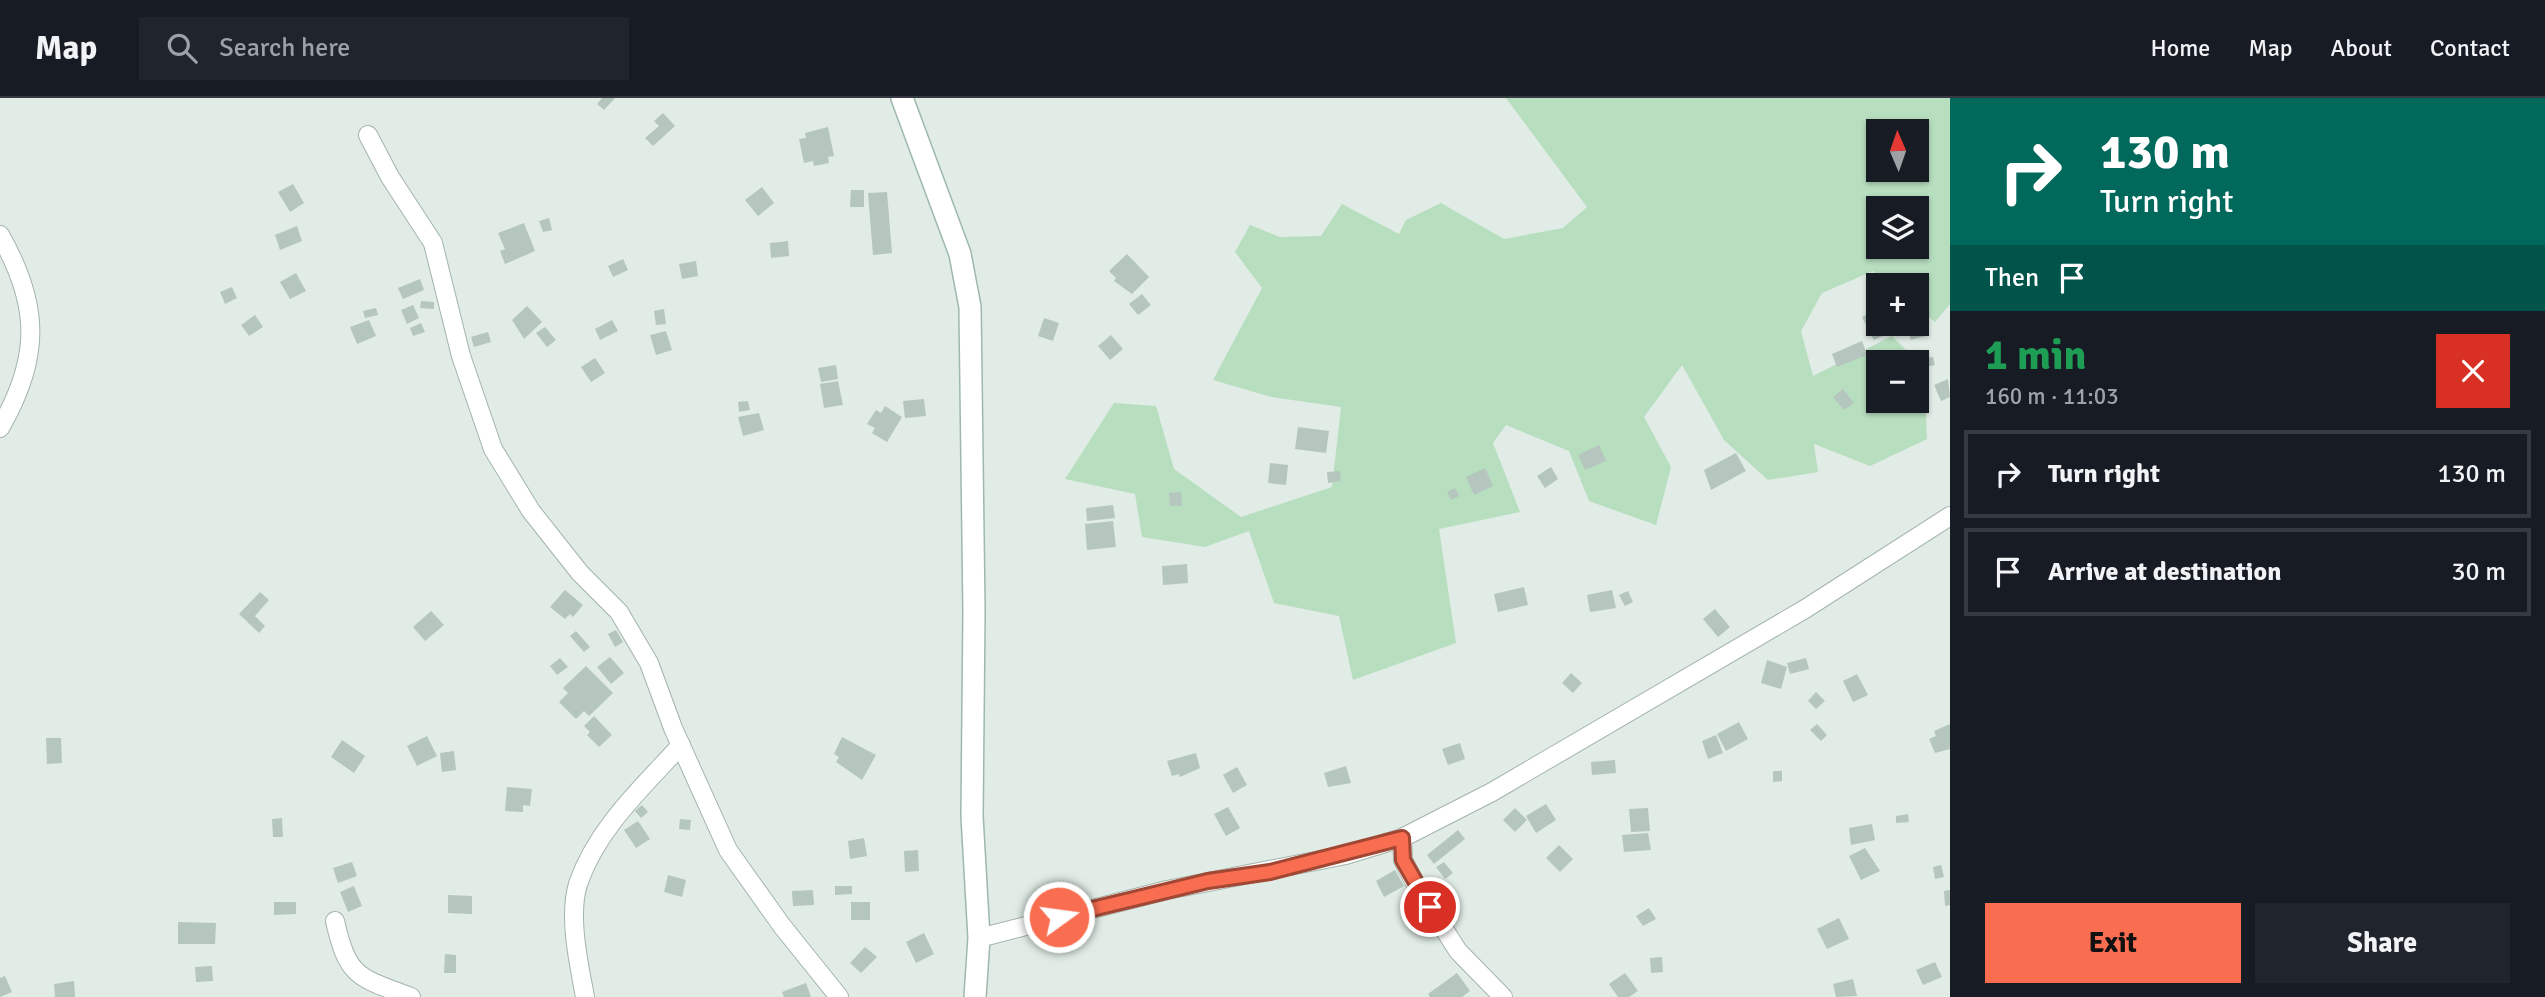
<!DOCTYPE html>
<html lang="en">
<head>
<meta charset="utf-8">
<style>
	body { margin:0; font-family:Signika,sans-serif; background:#20242c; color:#f1f3f6; height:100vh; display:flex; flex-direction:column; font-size:26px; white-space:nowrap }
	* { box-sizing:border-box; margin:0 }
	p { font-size:23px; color:#9ea1a6 }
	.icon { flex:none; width:38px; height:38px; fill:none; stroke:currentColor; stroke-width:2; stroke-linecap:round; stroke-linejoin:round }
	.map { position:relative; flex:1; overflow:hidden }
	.side { display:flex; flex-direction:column; background:#171b24; width:595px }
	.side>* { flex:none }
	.guide { background:#00695c; color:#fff; overflow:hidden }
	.needle { width:46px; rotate:358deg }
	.controls { position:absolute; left:1866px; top:21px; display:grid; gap:14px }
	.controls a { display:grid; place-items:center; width:63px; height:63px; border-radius:0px; background:#171b24; box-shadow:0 2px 5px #0004; font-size:35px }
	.pin { position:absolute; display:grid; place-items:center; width:60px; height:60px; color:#fff; margin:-30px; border:4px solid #fff; border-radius:50%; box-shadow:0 2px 7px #0007 }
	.me { position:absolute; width:77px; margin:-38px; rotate:76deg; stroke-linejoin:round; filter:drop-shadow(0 0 5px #0008) }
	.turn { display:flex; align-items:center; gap:24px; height:147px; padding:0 35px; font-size:32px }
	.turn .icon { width:91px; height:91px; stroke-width:2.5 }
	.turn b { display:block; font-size:49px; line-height:60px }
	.then { display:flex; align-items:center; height:66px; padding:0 35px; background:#0003; gap:14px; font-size:26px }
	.round { display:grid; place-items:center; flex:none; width:74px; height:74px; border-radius:0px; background:#20242c }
	.head { display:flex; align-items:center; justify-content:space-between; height:119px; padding:0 35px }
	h1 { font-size:42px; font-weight:700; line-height:52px; color:#1e9e55 }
	.cta { display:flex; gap:14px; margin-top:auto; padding:14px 35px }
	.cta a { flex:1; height:80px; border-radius:0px; background:#f96d50; color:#111; font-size:28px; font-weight:700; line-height:80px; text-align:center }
	.cta a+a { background:#20242c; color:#f1f3f6 }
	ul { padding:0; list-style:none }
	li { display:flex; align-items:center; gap:21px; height:88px; margin:0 14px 10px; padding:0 21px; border:4px solid #363941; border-radius:0px }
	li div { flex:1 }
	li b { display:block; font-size:26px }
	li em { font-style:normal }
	header { display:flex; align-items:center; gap:42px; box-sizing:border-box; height:98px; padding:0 35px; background:#171b24; border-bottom:2px solid #363941 }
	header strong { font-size:33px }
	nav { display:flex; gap:38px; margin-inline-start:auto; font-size:24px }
	.search { width:490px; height:63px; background:#20242c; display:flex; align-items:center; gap:18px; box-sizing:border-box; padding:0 24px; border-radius:0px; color:#9ea1a6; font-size:26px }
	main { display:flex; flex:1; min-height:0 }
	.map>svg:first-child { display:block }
</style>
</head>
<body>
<header>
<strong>Map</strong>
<div class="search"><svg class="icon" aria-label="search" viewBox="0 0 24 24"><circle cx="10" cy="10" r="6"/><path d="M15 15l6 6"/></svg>Search here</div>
<nav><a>Home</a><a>Map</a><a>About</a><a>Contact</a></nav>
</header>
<main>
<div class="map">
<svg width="1950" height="899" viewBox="0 0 1950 899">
	<rect width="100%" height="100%" fill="#e0ece5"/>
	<path fill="#b7debf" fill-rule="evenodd" d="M 1506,0 L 1950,0 L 1950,206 L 1935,224 L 1916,209 L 1916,187 L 1890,187 L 1873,173 L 1822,195 L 1801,233 L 1813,278 L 1892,238 L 1924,270 L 1927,341 L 1870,368 L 1814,346 L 1818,374 L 1768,382 L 1724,342 L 1682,267 L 1644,319 L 1671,369 L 1656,427 L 1589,403 L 1569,353 L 1506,327 L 1493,345 L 1520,414 L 1439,431 L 1456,545 L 1353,582 L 1339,518 L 1274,505 L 1249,433 L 1205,449 L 1142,439 L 1135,396 L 1065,381 L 1114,305 L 1156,308 L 1174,371 L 1241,419 L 1332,389 L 1341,309 L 1271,299 L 1213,282 L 1262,190 L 1235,154 L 1250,127 L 1280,139 L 1321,138 L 1342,106 L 1399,136 L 1406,122 L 1441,105 L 1504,141 L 1563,130 L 1587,109 ZM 1878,33 L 1916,33 L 1916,72 L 1878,72 ZM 1878,110 L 1916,110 L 1916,149 L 1878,149 ZM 1878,264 L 1916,264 L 1916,303 L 1878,303 Z"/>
	<g fill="#b5c6be">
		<path d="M 602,0 L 615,0 L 604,12 L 597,6 Z"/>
		<path d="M 663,15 L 675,28 L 653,48 L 645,40 L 659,28 L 654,23 Z"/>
		<path d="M 828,29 L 834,58 L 828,59 L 829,65 L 814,68 L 813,63 L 804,65 L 799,41 L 806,40 L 805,35 Z"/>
		<path d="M 293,86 L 304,105 L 290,114 L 278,94 Z"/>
		<path d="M 762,89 L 774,105 L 758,118 L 745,102 Z"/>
		<path d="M 851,92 L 864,92 L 864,109 L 850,109 Z"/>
		<path d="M 887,94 L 892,155 L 873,157 L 868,95 Z"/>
		<path d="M 549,120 L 552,132 L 543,134 L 539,123 Z"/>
		<path d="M 524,125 L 535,153 L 505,166 L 500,153 L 505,151 L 498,135 Z"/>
		<path d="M 297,128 L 302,143 L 280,152 L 275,137 Z"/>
		<path d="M 788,143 L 789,158 L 771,160 L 770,145 Z"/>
		<path d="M 1127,156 L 1149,179 L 1132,196 L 1114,183 L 1116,180 L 1109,173 Z"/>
		<path d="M 623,161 L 628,172 L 613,179 L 608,168 Z"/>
		<path d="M 696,163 L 698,178 L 682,181 L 679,166 Z"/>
		<path d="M 296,175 L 306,193 L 290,201 L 280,184 Z"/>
		<path d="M 420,181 L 424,192 L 403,201 L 398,190 Z"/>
		<path d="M 232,189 L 237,200 L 225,206 L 220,194 Z"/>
		<path d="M 1142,196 L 1151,207 L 1138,217 L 1129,206 Z"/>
		<path d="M 421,203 L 434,204 L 434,211 L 420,210 Z"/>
		<path d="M 413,207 L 419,220 L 407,226 L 401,212 Z"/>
		<path d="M 527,208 L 542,224 L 524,241 L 512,222 Z"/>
		<path d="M 376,210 L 378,217 L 365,220 L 363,213 Z"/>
		<path d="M 664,211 L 666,226 L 656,227 L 654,213 Z"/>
		<path d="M 1878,211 L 1878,226 L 1897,226 L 1899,230 L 1874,242 L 1862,219 Z"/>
		<path d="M 255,217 L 263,229 L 249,238 L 241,227 Z"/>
		<path d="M 1044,220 L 1059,225 L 1053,243 L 1038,238 Z"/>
		<path d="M 369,222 L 376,238 L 357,246 L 350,229 Z"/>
		<path d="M 612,222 L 618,233 L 600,242 L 595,231 Z"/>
		<path d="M 1920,224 L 1925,238 L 1911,242 L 1906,227 Z"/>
		<path d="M 421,225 L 425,234 L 413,238 L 410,230 Z"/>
		<path d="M 545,229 L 556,242 L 547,249 L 536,235 Z"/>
		<path d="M 666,233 L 672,252 L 656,257 L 650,237 Z"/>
		<path d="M 488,234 L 491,244 L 474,249 L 471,239 Z"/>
		<path d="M 1111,237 L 1123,251 L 1110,262 L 1098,248 Z"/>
		<path d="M 1862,243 L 1867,257 L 1837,269 L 1832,256 Z"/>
		<path d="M 1933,259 L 1935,267 L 1920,270 L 1918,262 Z"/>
		<path d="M 595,260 L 605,275 L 591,284 L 581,269 Z"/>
		<path d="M 836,267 L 838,281 L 821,284 L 818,270 Z"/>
		<path d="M 1948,281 L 1950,299 L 1941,303 L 1934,287 Z"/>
		<path d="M 838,283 L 843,307 L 824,310 L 820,286 Z"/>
		<path d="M 1843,291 L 1854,305 L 1844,312 L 1833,299 Z"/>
		<path d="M 924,301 L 926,318 L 905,320 L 903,303 Z"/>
		<path d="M 748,303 L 750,312 L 739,314 L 738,304 Z"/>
		<path d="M 885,308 L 902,319 L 887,344 L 872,335 L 875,330 L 867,326 L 876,312 L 881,315 Z"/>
		<path d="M 759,315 L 764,332 L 743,338 L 738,319 Z"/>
		<path d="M 1298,329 L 1329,333 L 1326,355 L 1295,351 Z"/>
		<path d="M 1599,347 L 1606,363 L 1585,372 L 1578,357 Z"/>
		<path d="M 1736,355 L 1746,373 L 1711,392 L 1704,372 Z"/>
		<path d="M 1270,365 L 1288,367 L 1286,387 L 1268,385 Z"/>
		<path d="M 1551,369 L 1558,381 L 1545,390 L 1537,378 Z"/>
		<path d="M 1485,370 L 1493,388 L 1474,397 L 1466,379 Z"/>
		<path d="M 1340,373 L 1341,383 L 1328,385 L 1327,374 Z"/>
		<path d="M 1455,390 L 1459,398 L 1451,402 L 1447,394 Z"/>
		<path d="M 1181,394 L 1182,408 L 1170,408 L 1169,395 Z"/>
		<path d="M 1113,407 L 1115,420 L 1087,423 L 1086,410 Z"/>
		<path d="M 1113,423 L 1116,449 L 1087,452 L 1085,426 Z"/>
		<path d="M 1187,466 L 1188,485 L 1163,487 L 1162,468 Z"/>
		<path d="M 1524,489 L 1528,507 L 1498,514 L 1494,496 Z"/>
		<path d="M 565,492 L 583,507 L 573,519 L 570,516 L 565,521 L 550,509 Z"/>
		<path d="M 1612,492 L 1616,510 L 1590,514 L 1587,497 Z"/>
		<path d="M 1628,493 L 1633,504 L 1625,508 L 1619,497 Z"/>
		<path d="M 260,494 L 269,502 L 255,518 L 265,528 L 259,535 L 239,516 Z"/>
		<path d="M 1715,511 L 1730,529 L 1718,539 L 1703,521 Z"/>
		<path d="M 431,513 L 444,527 L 425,543 L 413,529 Z"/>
		<path d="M 616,532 L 623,544 L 615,549 L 608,536 Z"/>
		<path d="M 576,533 L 590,549 L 584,554 L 570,538 Z"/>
		<path d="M 610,559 L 624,575 L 611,586 L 597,569 Z"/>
		<path d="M 560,560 L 568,569 L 557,577 L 550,568 Z"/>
		<path d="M 1806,560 L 1809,571 L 1790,576 L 1787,565 Z"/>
		<path d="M 1767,562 L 1787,569 L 1781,591 L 1761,585 Z"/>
		<path d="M 586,568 L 613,595 L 589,618 L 584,613 L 576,621 L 559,604 L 568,595 L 563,590 Z"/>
		<path d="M 1571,575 L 1582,585 L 1573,595 L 1562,585 Z"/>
		<path d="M 1857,576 L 1868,597 L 1853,604 L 1843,583 Z"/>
		<path d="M 1816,594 L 1825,603 L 1816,611 L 1808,603 Z"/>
		<path d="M 594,618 L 612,637 L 599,649 L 587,637 L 590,634 L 584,628 Z"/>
		<path d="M 1739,624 L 1748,641 L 1726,653 L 1717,636 Z"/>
		<path d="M 1817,626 L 1827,637 L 1821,643 L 1810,632 Z"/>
		<path d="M 1950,626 L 1950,651 L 1935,655 L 1929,641 L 1936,638 L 1934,633 Z"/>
		<path d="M 1716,637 L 1723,655 L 1708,661 L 1702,643 Z"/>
		<path d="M 427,638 L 437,658 L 417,668 L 407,648 Z"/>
		<path d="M 842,639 L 876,657 L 862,682 L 836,664 L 839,659 L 834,656 Z"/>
		<path d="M 46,640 L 61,640 L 62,665 L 47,666 Z"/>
		<path d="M 342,642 L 365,658 L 354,675 L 331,659 Z"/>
		<path d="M 1460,645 L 1465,661 L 1448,667 L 1442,651 Z"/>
		<path d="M 454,653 L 456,672 L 442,674 L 440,655 Z"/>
		<path d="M 1196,655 L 1200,670 L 1180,679 L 1179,676 L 1172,678 L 1167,663 Z"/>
		<path d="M 1615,662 L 1616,675 L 1592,677 L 1591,664 Z"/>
		<path d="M 1346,668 L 1351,685 L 1328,689 L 1324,675 Z"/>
		<path d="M 1237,669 L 1247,687 L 1233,695 L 1223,677 Z"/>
		<path d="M 1773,673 L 1782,673 L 1782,683 L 1773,684 Z"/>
		<path d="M 507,689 L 532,691 L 530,708 L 523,707 L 523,714 L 505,713 Z"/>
		<path d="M 1546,706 L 1556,722 L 1536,735 L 1526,718 Z"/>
		<path d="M 642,707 L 648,714 L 641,720 L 635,713 Z"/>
		<path d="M 1228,709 L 1240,730 L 1226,738 L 1214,716 Z"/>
		<path d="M 1515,710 L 1527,722 L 1515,734 L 1503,722 Z"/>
		<path d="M 1648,710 L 1650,733 L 1631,734 L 1629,711 Z"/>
		<path d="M 1908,716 L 1909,724 L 1896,725 L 1896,718 Z"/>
		<path d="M 282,720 L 283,739 L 273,739 L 272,721 Z"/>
		<path d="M 680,721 L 691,722 L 690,732 L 679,731 Z"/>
		<path d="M 638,723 L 650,741 L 636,750 L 624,732 Z"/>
		<path d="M 1872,726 L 1875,742 L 1851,747 L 1849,730 Z"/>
		<path d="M 1458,732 L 1465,741 L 1434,766 L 1427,757 Z"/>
		<path d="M 1648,735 L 1651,752 L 1624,754 L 1622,737 Z"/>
		<path d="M 864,740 L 867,758 L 850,761 L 848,743 Z"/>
		<path d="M 1559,747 L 1573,761 L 1560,774 L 1546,760 Z"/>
		<path d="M 1865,750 L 1880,773 L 1861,782 L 1849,758 Z"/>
		<path d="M 918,752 L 919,773 L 905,774 L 904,753 Z"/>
		<path d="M 352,764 L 357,778 L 338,785 L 333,770 Z"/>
		<path d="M 1444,764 L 1453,775 L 1445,781 L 1436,769 Z"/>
		<path d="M 1941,767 L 1944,779 L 1935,781 L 1933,769 Z"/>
		<path d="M 1395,772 L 1404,788 L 1384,799 L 1376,783 Z"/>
		<path d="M 668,777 L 686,782 L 682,799 L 664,794 Z"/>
		<path d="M 354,788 L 362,808 L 348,814 L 340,794 Z"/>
		<path d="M 835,788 L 852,788 L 852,796 L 835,797 Z"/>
		<path d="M 813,792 L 814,807 L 793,808 L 792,793 Z"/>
		<path d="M 1950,792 L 1950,807 L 1945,808 L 1944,793 Z"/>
		<path d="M 448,797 L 472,798 L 472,816 L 448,815 Z"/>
		<path d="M 1414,799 L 1422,810 L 1415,815 L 1407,804 Z"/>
		<path d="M 274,804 L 296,804 L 296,816 L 274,817 Z"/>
		<rect x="851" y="804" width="19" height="18"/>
		<path d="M 1649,810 L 1656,821 L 1643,828 L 1636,818 Z"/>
		<path d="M 1839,820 L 1849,841 L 1827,851 L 1817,831 Z"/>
		<path d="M 178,824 L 216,825 L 215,846 L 178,846 Z"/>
		<path d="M 924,835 L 934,856 L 916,865 L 906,844 Z"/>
		<path d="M 865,849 L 877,859 L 861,875 L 850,865 Z"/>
		<path d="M 445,856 L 456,857 L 456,875 L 444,875 Z"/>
		<path d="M 1662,859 L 1663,874 L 1651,875 L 1650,860 Z"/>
		<path d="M 1935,864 L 1942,879 L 1923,887 L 1916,872 Z"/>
		<path d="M 212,868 L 213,883 L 196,884 L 195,869 Z"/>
		<path d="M 1457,875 L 1470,893 L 1462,899 L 1430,899 L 1428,896 Z"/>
		<path d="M 1625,875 L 1638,893 L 1629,899 L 1618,899 L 1609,886 Z"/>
		<path d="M 5,878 L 12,894 L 0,899 L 0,880 Z"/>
		<path d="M 1853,881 L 1857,898 L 1836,899 L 1833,886 Z"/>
		<path d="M 74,883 L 75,899 L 55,899 L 54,886 Z"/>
		<path d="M 806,885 L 811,899 L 784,899 L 782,894 Z"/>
	</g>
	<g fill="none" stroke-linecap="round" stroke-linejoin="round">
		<g stroke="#a3b4ac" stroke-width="20">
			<g id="street">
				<path d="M 368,37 L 390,79 L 433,145 L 461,258 L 493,351 L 531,413 L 580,475 L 619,514 L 649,565 L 673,630 L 728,752 L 782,828 L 839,899"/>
				<path d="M 0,137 C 40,207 41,259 0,330"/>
				<path d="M 1402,740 L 1403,762 L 1416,787 L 1458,853 L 1503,899"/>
				<path d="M 335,823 C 348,880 358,879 411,899"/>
				<path d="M 979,840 L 1167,792 L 1346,757 L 1402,740 L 1492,694 L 1805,511 L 1950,418"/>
				<path d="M 585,899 C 579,866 568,819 578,786 C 597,730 643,689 681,647"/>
			</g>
		</g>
		<g stroke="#9eb8ad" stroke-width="24">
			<path id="secondary" d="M 902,0 L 960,156 L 970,209 L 974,514 L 972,718 L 979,840 L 975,899"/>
		</g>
		<use href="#street" stroke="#fff" stroke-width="18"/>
		<use href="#secondary" stroke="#fff" stroke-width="21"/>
	</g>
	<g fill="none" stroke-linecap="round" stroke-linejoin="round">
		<g stroke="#a24734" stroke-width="18">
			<path id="route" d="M 1059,819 L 1208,783 L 1270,774 L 1402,740 L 1403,762 L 1430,809"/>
		</g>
		<use href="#route" stroke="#f96d50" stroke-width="12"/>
	</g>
</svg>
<div class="controls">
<a><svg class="needle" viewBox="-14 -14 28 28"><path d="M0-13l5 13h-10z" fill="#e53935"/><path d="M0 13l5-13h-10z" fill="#9ea1a6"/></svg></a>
<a><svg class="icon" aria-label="layers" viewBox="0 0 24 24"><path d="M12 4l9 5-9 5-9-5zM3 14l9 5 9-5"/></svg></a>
<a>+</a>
<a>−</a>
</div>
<div class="pin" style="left:1430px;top:809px;background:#d93025"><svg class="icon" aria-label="arrive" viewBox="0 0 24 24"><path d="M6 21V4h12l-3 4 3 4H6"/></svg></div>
<svg class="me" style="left:1059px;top:819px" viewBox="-20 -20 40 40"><circle r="17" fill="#f96d50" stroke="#fff" stroke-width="3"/><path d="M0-11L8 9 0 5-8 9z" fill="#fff"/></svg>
</div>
<section class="side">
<div class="guide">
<div class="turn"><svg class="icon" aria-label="right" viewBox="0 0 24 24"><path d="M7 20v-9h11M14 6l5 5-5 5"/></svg><div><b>130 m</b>Turn right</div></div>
<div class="then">Then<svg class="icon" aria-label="arrive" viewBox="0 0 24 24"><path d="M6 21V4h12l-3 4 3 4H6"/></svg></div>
</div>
<div class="head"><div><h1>1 min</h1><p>160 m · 11:03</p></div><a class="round" style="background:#d93025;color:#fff"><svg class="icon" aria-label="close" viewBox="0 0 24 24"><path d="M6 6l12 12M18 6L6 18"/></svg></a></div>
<ul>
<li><svg class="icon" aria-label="right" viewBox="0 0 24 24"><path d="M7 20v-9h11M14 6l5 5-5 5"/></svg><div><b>Turn right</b></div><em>130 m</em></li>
<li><svg class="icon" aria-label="arrive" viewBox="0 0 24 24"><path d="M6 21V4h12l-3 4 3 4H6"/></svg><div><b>Arrive at destination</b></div><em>30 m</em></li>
</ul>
<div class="cta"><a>Exit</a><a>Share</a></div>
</section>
</main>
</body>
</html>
